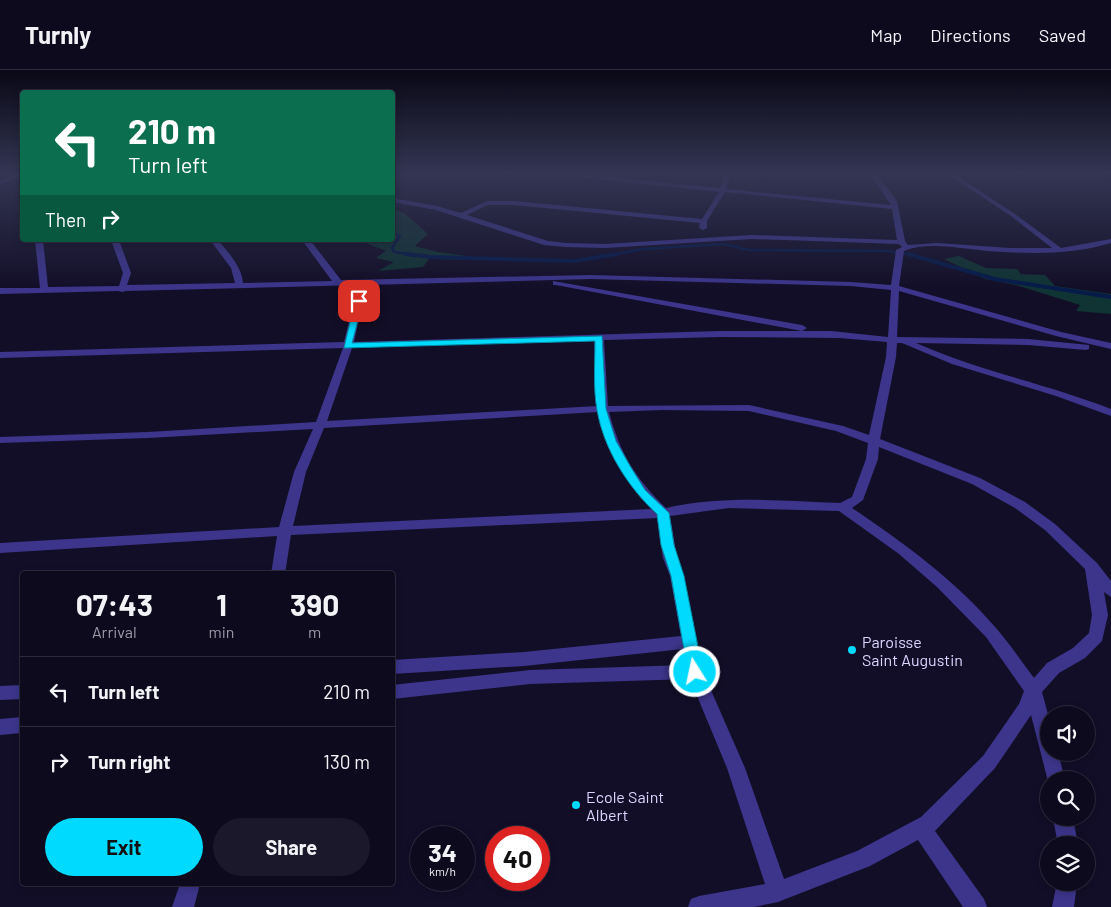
<!DOCTYPE html>
<html lang="en">
<head>
<meta charset="utf-8">
<style>
	body { margin:0; font-family:Barlow,sans-serif; background:#1c182b; color:#f1f3f6; height:100vh; display:flex; flex-direction:column; font-size:19px; white-space:nowrap }
	* { box-sizing:border-box; margin:0 }
	p { font-size:16px; color:#9b9aa4 }
	.icon { flex:none; width:28px; height:28px; fill:none; stroke:currentColor; stroke-width:2; stroke-linecap:round; stroke-linejoin:round }
	.map { position:relative; flex:1; overflow:hidden }
	.drawer { position:absolute; left:20px; top:501px; width:375px; height:315px; display:flex; flex-direction:column; background:#0e0a1e; border-radius:5px; box-shadow:0 2px 8px #0003,0 0 0 1px #2e2b3c }
	.drawer>* { flex:none }
	.top-card { position:absolute; left:20px; top:20px; width:375px; height:152px; border-radius:5px; box-shadow:0 2px 8px #0003,0 0 0 1px #2e2b3c; background:#0b6e4f; color:#fff; overflow:hidden }
	.fabs { position:absolute; left:1040px; top:636px; display:grid; gap:10px }
	.fabs a { display:grid; place-items:center; width:55px; height:55px; border-radius:50%; background:#0e0a1e; box-shadow:0 2px 8px #0003,0 0 0 1px #2e2b3c; font-size:25px }
	.speed { position:absolute; left:410px; top:756px; display:flex; gap:10px; font-size:25px; font-weight:700; text-align:center }
	.speed>* { display:grid; place-content:center; width:65px; height:65px; border-radius:50%; background:#0e0a1e; box-shadow:0 2px 8px #0003,0 0 0 1px #2e2b3c; line-height:1 }
	.speed small { font-size:12px; font-weight:400 }
	.speed .limit { border:8px solid #d22; background:#fff; color:#111 }
	.pin { position:absolute; display:grid; place-items:center; width:42px; height:42px; color:#fff; margin:-21px; border-radius:10px; box-shadow:0 2px 8px #0006 }
	.me { position:absolute; width:55px; margin:-28px; rotate:350deg; stroke-linejoin:round; filter:drop-shadow(0 0 4px #0008) }
	.turn { display:flex; align-items:center; gap:18px; height:105px; padding:0 25px; font-size:22px }
	.turn .icon { width:65px; height:65px; stroke-width:2.5 }
	.turn b { display:block; font-size:35px; line-height:42px }
	.then { display:flex; align-items:center; height:48px; padding:0 25px; background:#0003; gap:10px; font-size:19px }
	.eta { display:flex; justify-content:space-evenly; align-items:center; height:85px; text-align:center }
	.eta b { font-size:30px; font-weight:700; line-height:35px }
	.primary-button { display:flex; gap:10px; margin-top:auto; padding:10px 25px }
	.primary-button a { flex:1; height:58px; border-radius:30px; background:#01daff; color:#111; font-size:20px; font-weight:700; line-height:58px; text-align:center }
	.primary-button a+a { background:#1c182b; color:#f1f3f6 }
	ul { padding:0; list-style:none }
	li { display:flex; align-items:center; gap:15px; height:70px; padding:0 25px; border-top:1px solid #2e2b3c }
	li div { flex:1 }
	li b { display:block; font-size:19px }
	li em { font-style:normal }
	header { display:flex; align-items:center; gap:30px; box-sizing:border-box; height:70px; padding:0 25px; background:#0e0a1e; border-bottom:1px solid #2e2b3c }
	header strong { font-size:24px }
	nav { display:flex; gap:28px; margin-inline-start:auto; font-size:18px }
	.map>svg:first-child { display:block }
</style>
</head>
<body>
<header>
<strong>Turnly</strong>
<nav><a>Map</a><a>Directions</a><a>Saved</a></nav>
</header>
<div class="map">
<svg width="1111" height="837" viewBox="0 0 1111 837">
	<rect width="100%" height="100%" fill="#130e28"/>
	<g fill="#103333">
		<path d="M 393,138 L 405,144 L 428,164 L 415,176 L 438,182 L 467,186 L 465,190 L 429,189 L 423,197 L 378,201 L 394,192 L 376,188 L 386,181 L 358,170 L 392,170 Z"/>
		<path d="M 959,186 L 986,198 L 1017,199 L 1021,204 L 1045,205 L 1055,216 L 1111,224 L 1111,244 L 1076,241 L 1080,235 L 1016,215 L 985,209 L 944,189 Z"/>
	</g>
	<g fill="none" stroke-linecap="round" stroke-linejoin="round">
		<g stroke="#061b49" stroke-width="2.5">
			<path d="M 392,162 L 400,166 L 392,178 L 394,182 L 415,185"/>
			<path d="M 610,185 L 643,179 L 723,174 L 749,180 L 887,181 L 914,185"/>
		</g>
		<g stroke="#061b49" stroke-width="4">
			<path d="M 406,184 L 431,187 L 575,191 L 617,184"/>
			<path d="M 908,184 L 995,209 L 1111,227"/>
		</g>
		<g fill="#3c358b" fill-rule="evenodd">
			<path d="M 19,102 L 22,102 L 22,105 L 0,115 L 0,111 Z"/>
			<path d="M 725,102 L 731,102 L 726,119 L 891,135 L 871,106 L 870,102 L 876,102 L 897,131 L 905,171 L 908,175 L 937,173 L 1010,178 L 1052,178 L 1011,146 L 944,102 L 951,102 L 1015,144 L 1061,178 L 1111,169 L 1111,173 C 1071,185 1030,184 988,181 C 961,179 929,171 904,181 L 899,216 L 1061,262 L 1111,273 L 1111,279 L 1056,266 L 899,221 L 897,267 L 1028,269 L 1089,275 L 1089,279 L 1086,280 L 1028,275 L 916,273 C 979,301 1047,314 1111,339 L 1111,346 L 1056,326 L 952,294 L 902,273 L 897,273 L 896,287 L 880,369 L 980,408 L 1025,432 L 1055,454 L 1097,493 L 1111,511 L 1111,527 L 1104,522 L 1108,545 L 1102,571 L 1085,588 L 1059,603 L 1042,622 L 1049,648 L 1049,682 L 1058,682 L 1065,710 L 1049,710 L 1049,715 L 1031,645 L 995,698 L 935,761 L 984,829 L 987,837 L 963,837 L 918,770 L 870,796 L 778,832 L 754,837 L 688,837 L 691,829 L 699,826 L 765,814 L 727,698 L 690,609 L 530,614 L 392,629 L 392,615 L 530,600 L 686,595 L 683,579 L 524,596 L 392,604 L 392,590 L 524,582 L 681,566 L 670,506 L 663,488 L 657,448 L 291,465 L 285,504 L 271,504 L 277,466 L 0,483 L 0,473 L 279,457 L 294,402 L 313,359 L 148,368 L 0,373 L 0,367 L 148,362 L 316,352 L 343,278 L 0,288 L 0,282 L 344,272 L 358,215 L 126,221 L 122,222 L 118,221 L 0,224 L 0,218 L 40,218 L 35,170 L 43,170 L 48,217 L 119,216 L 123,203 L 111,170 L 119,170 L 131,203 L 127,215 L 235,213 L 231,198 L 210,170 L 218,170 C 228,182 242,197 243,213 L 332,211 L 302,170 L 310,170 L 341,210 L 591,205 L 851,212 L 891,215 L 896,180 L 902,177 L 899,174 L 752,169 L 605,178 L 566,177 L 544,175 L 436,140 L 392,132 L 392,128 L 437,136 L 461,143 L 487,131 L 514,131 L 702,149 L 719,122 L 580,107 L 583,105 L 720,118 ZM 725,122 L 892,139 L 897,170 L 752,165 L 605,174 L 566,173 L 548,171 L 467,145 L 488,135 L 514,135 L 700,153 L 699,158 L 703,160 L 707,158 L 707,151 ZM 591,209 L 851,216 L 891,220 L 888,267 L 831,261 L 720,261 L 354,272 L 366,215 ZM 720,267 L 839,268 L 887,272 L 886,287 L 869,365 L 843,356 L 749,335 L 608,336 L 604,270 ZM 594,270 L 598,336 L 327,351 L 352,278 ZM 662,340 L 749,341 L 836,361 L 868,373 L 866,389 L 852,427 L 840,433 C 782,431 724,425 666,438 C 635,408 620,383 609,342 ZM 598,342 C 608,381 624,411 651,439 L 293,456 L 306,402 L 324,358 ZM 879,377 L 972,414 L 1015,438 L 1045,460 L 1085,499 L 1092,545 L 1089,563 L 1073,578 L 1047,593 L 1034,608 C 1021,591 1010,574 996,558 C 955,510 904,473 852,438 L 863,430 L 878,389 ZM 729,438 L 839,441 L 899,484 L 937,517 L 986,567 L 1024,621 L 1019,634 L 983,686 L 921,747 L 857,781 L 784,809 L 745,698 L 703,602 L 684,506 L 677,488 L 670,446 Z"/>
			<path d="M 553,211 L 802,255 L 807,258 L 802,261 L 556,215 L 553,215 Z"/>
			<path d="M 22,615 L 22,629 L 0,630 L 0,616 Z"/>
			<path d="M 22,647 L 22,663 L 0,665 L 0,649 Z"/>
			<path d="M 1053,748 L 1073,748 L 1078,775 L 1058,775 Z"/>
			<path d="M 1057,812 L 1077,812 L 1074,837 L 1052,837 Z"/>
			<path d="M 180,814 L 200,814 L 194,837 L 172,837 Z"/>
		</g>
	</g>
	<linearGradient id="sky" x2="0" y2="1"><stop stop-color="#0a0816"/><stop offset="0.47" stop-color="#333653"/><stop offset="1" stop-color="#333653" stop-opacity="0"/></linearGradient>
	<rect width="1111" height="219" fill="url(#sky)"/>
	<path fill="#01daff" stroke="#018ea6" d="M 359,228 L 363,231 L 352,273 L 602,266 L 606,339 L 616,371 L 630,396 L 645,420 L 669,443 L 674,475 L 684,506 L 703,602 L 701,607 L 695,609 L 690,607 L 688,602 L 671,506 L 661,475 L 657,444 C 628,417 604,380 597,340 C 593,318 595,293 595,271 L 344,278 L 355,231 Z"/>
	<g fill="#01daff" stroke="#130e28" stroke-width="2">
		<circle cx="852" cy="580" r="5"/>
		<circle cx="576" cy="735" r="5"/>
	</g>
	<g text-anchor="middle" dominant-baseline="central" stroke-width="5" stroke-linejoin="round" paint-order="stroke">
		<g font-size="16" fill="#dcd5ff" stroke="#130e28" text-anchor="start">
			<text x="862" y="571">Paroisse<tspan x="862" dy="18">Saint Augustin</tspan></text>
			<text x="586" y="726">Ecole Saint<tspan x="586" dy="18">Albert</tspan></text>
		</g>
	</g>
</svg>
<div class="fabs">
<a><svg class="icon" aria-label="sound" viewBox="0 0 24 24"><path d="M4 9h4l5-4v14l-5-4H4zM17 9q2 3 0 6"/></svg></a>
<a><svg class="icon" aria-label="search" viewBox="0 0 24 24"><circle cx="10" cy="10" r="6"/><path d="M15 15l6 6"/></svg></a>
<a><svg class="icon" aria-label="layers" viewBox="0 0 24 24"><path d="M12 4l9 5-9 5-9-5zM3 14l9 5 9-5"/></svg></a>
</div>
<div class="speed"><div>34<small>km/h</small></div><div class="limit">40</div></div>
<div class="pin" style="left:359px;top:231px;background:#d93025"><svg class="icon" aria-label="arrive" viewBox="0 0 24 24"><path d="M6 21V4h12l-3 4 3 4H6"/></svg></div>
<svg class="me" style="left:695px;top:602px" viewBox="-20 -20 40 40"><circle r="17" fill="#01daff" stroke="#fff" stroke-width="3"/><path d="M0-11L8 9 0 5-8 9z" fill="#fff"/></svg>
<div class="top-card">
<div class="turn"><svg class="icon" aria-label="left" viewBox="0 0 24 24"><path d="M17 20v-9H6M10 6l-5 5 5 5"/></svg><div><b>210 m</b>Turn left</div></div>
<div class="then">Then<svg class="icon" aria-label="right" viewBox="0 0 24 24"><path d="M7 20v-9h11M14 6l5 5-5 5"/></svg></div>
</div>
<section class="drawer">
<div class="eta">
<div><b>07:43</b><p>Arrival</p></div>
<div><b>1</b><p>min</p></div>
<div><b>390</b><p>m</p></div>
</div>
<ul>
<li><svg class="icon" aria-label="left" viewBox="0 0 24 24"><path d="M17 20v-9H6M10 6l-5 5 5 5"/></svg><div><b>Turn left</b></div><em>210 m</em></li>
<li><svg class="icon" aria-label="right" viewBox="0 0 24 24"><path d="M7 20v-9h11M14 6l5 5-5 5"/></svg><div><b>Turn right</b></div><em>130 m</em></li>
</ul>
<div class="primary-button"><a>Exit</a><a>Share</a></div>
</section>
</div>
</body>
</html>
